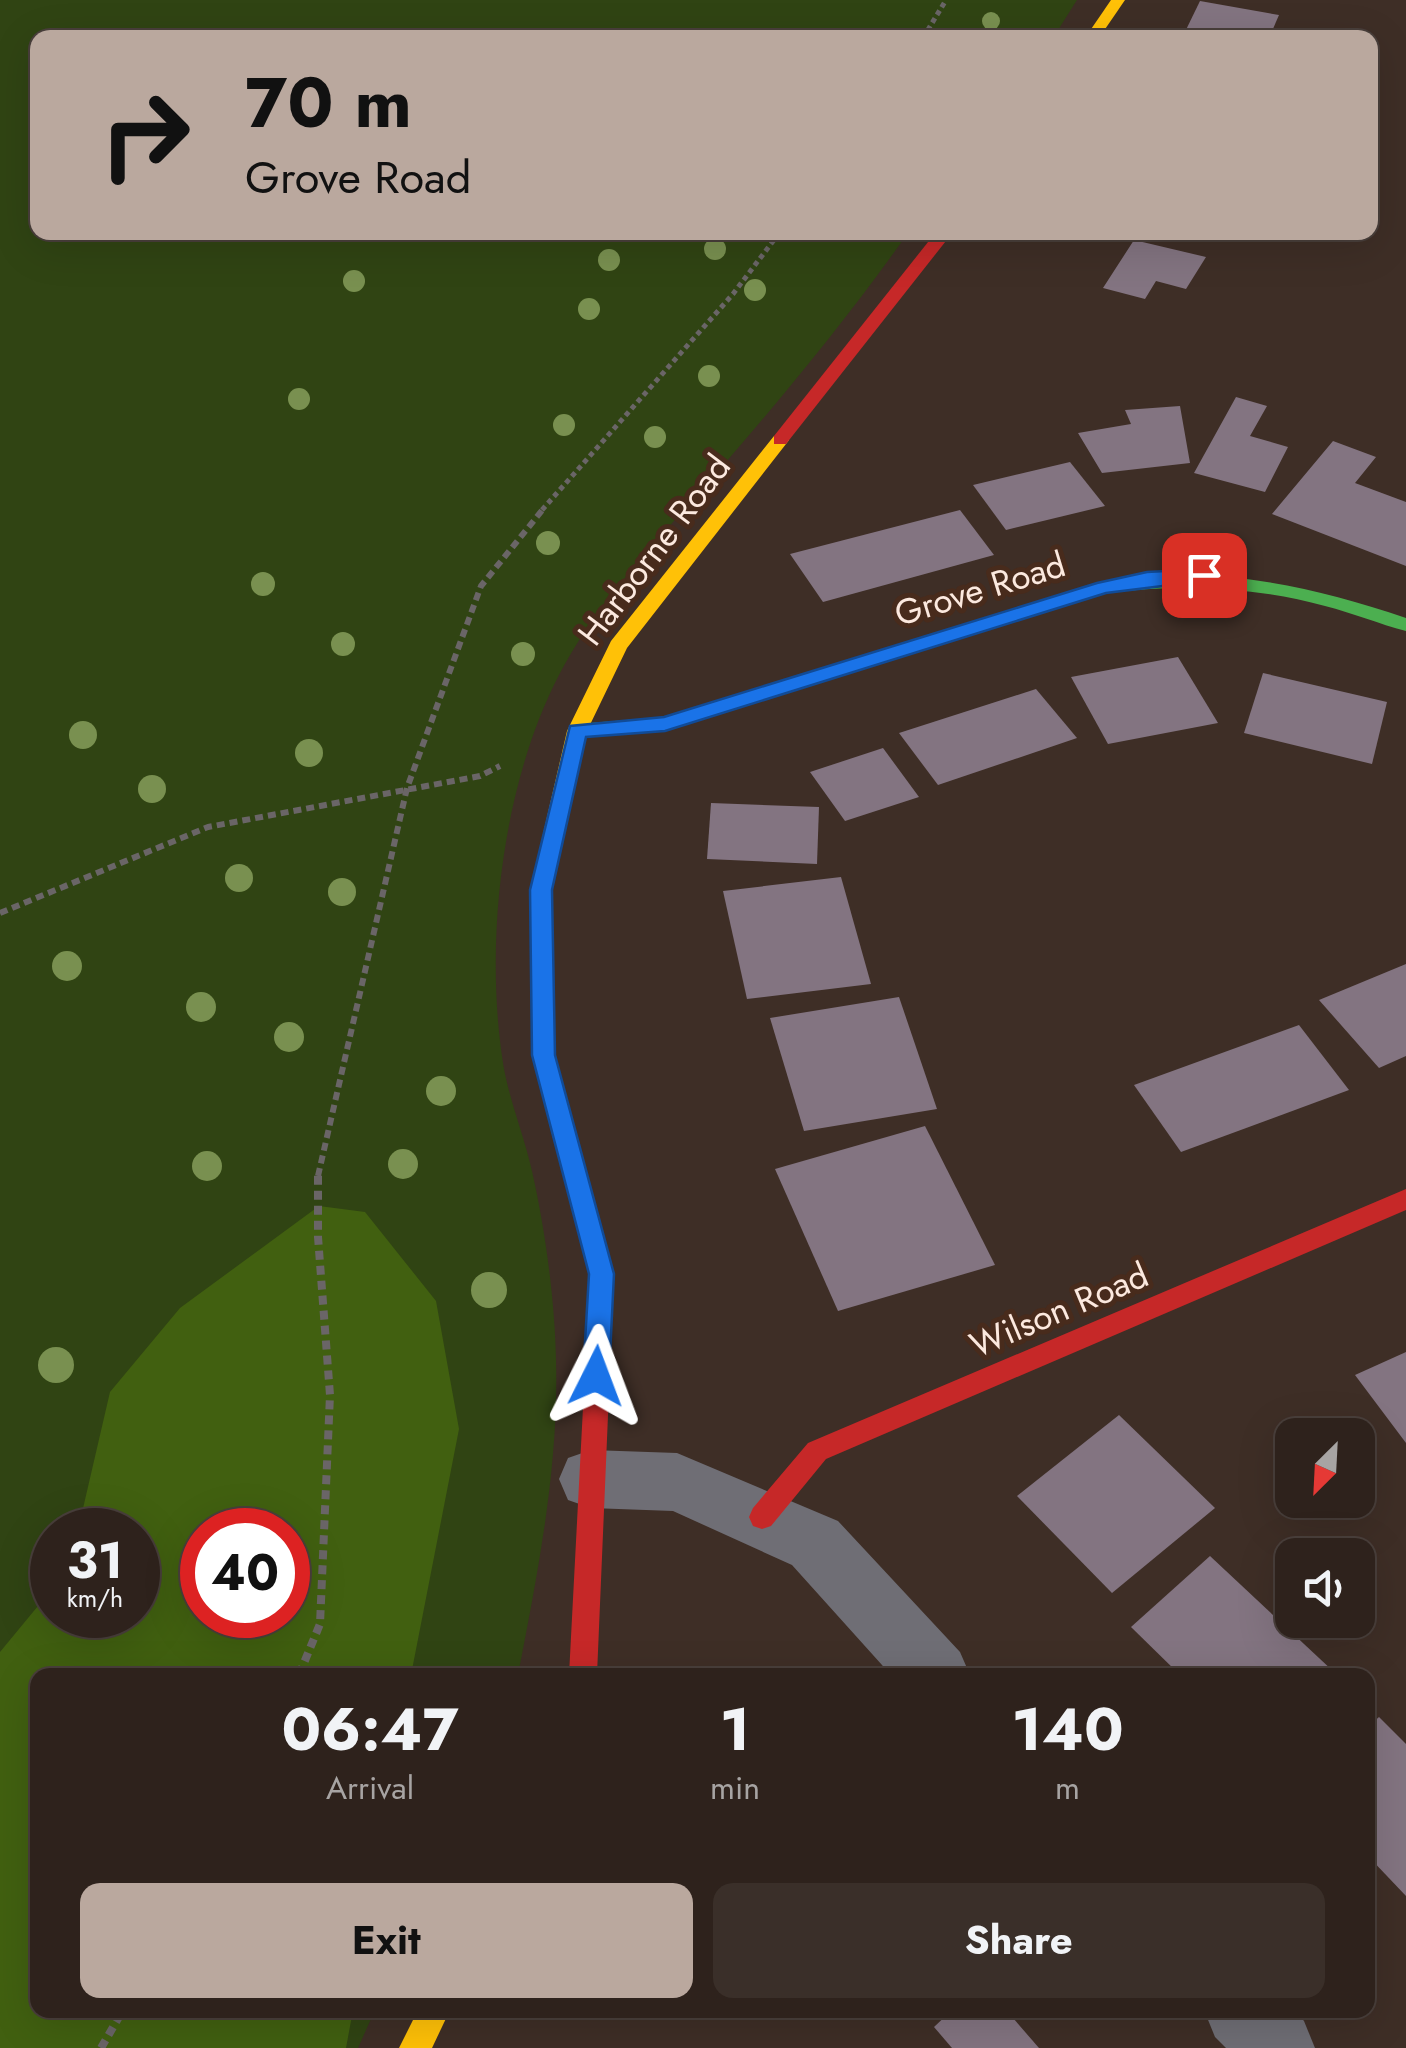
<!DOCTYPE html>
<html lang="en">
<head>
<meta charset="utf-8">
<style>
	body { margin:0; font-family:Jost,sans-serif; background:#3a2f29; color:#f1f3f6; height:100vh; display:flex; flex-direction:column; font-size:38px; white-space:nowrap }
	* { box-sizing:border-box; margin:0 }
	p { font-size:32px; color:#a7a4a3 }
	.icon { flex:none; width:55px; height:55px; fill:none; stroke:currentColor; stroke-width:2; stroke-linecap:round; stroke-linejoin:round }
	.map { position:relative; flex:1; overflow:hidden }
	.sheet { position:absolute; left:30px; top:1668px; width:1345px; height:350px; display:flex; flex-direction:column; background:#2e221c; border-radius:20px; box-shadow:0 10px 40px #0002,0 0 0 2px #493f3b }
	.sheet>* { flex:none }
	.guide { position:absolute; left:30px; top:30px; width:1348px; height:210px; border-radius:20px; box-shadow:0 10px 40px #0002,0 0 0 2px #493f3b; background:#baa89e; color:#111; overflow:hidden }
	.needle { width:65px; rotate:204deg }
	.controls { position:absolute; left:1275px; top:1418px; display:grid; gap:20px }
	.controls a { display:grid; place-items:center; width:100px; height:100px; border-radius:20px; background:#2e221c; box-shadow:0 10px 40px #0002,0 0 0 2px #493f3b; font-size:50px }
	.speed { position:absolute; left:30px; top:1508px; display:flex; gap:20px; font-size:50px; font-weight:700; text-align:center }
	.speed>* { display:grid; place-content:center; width:130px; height:130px; border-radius:50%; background:#2e221c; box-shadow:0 10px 40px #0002,0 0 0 2px #493f3b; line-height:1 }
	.speed small { font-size:25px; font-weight:400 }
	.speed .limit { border:15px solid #d22; background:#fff; color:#111 }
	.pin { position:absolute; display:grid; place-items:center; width:85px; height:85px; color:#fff; margin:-42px; border-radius:20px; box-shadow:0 5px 15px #0006 }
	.me { position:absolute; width:110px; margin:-55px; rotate:3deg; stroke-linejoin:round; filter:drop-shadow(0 0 8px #0008) }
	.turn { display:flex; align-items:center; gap:35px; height:210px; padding:0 50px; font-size:45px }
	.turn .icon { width:130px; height:130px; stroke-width:2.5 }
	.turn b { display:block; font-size:70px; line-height:85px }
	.eta { display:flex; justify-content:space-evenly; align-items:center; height:170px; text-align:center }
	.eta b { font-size:60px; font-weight:700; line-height:70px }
	.action { display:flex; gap:20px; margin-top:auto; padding:20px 50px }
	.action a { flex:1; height:115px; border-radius:20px; background:#baa89e; color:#111; font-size:40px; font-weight:700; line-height:115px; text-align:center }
	.action a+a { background:#3a2f29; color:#f1f3f6 }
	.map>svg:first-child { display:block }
</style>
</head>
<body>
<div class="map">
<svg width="1406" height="2048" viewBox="0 0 1406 2048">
	<rect width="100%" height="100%" fill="#3e2e26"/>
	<path fill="#304413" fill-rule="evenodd" d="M 0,0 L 1077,0 L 1053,38 L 38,38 L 38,232 L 908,233 C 850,315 786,393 720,469 C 663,535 600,597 559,675 C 502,785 484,941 503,1063 C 509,1100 524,1135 532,1171 C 545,1228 555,1301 556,1360 C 559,1466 538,1572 518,1675 L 38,1675 L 38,2010 L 375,2010 L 358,2048 L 0,2048 ZM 52,1530 L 138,1530 L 138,1615 L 52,1615 ZM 202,1530 L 288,1530 L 288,1615 L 202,1615 Z"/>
	<path fill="#416010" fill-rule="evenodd" d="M 319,1206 L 365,1212 L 436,1301 L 459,1429 L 411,1675 L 38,1675 L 38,2010 L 353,2010 L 346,2048 L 0,2048 L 0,1652 L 52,1589 L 52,1615 L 138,1615 L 138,1530 L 78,1530 L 110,1392 L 180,1308 ZM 202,1530 L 288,1530 L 288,1615 L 202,1615 Z"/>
	<g fill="#837481">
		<path d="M 1200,1 L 1279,15 L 1269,38 L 1182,38 Z"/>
		<path d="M 1134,240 L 1206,257 L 1186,289 L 1156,281 L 1145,299 L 1103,288 Z"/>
		<path d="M 1236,397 L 1267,406 L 1250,436 L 1288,447 L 1265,492 L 1194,473 Z"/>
		<path d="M 1180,406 L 1190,463 L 1102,473 L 1078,433 L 1131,424 L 1125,410 Z"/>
		<path d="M 1333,441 L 1376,457 L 1355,483 L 1406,502 L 1406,566 L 1272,514 Z"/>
		<path d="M 1070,462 L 1105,506 L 1006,530 L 973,485 Z"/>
		<path d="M 960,510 L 994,555 L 823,602 L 790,554 Z"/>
		<path d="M 1178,657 L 1218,723 L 1108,744 L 1071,677 Z"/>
		<path d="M 1263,673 L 1387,702 L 1372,764 L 1244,733 Z"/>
		<path d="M 1036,689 L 1077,738 L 938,785 L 899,733 Z"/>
		<path d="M 883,748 L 919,797 L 845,821 L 810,772 Z"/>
		<path d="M 711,803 L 819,807 L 817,864 L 707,859 Z"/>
		<path d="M 841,877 L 871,984 L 747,999 L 723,891 Z"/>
		<path d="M 1406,964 L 1406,1056 L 1379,1068 L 1319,1000 Z"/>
		<path d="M 899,997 L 937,1109 L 804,1131 L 770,1018 Z"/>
		<path d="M 1299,1025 L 1349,1090 L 1181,1152 L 1134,1085 Z"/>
		<path d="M 925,1126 L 995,1265 L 838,1311 L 775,1169 Z"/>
		<path d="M 1406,1352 L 1406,1443 L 1355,1375 Z"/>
		<path d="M 1119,1415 L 1215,1508 L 1112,1593 L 1017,1496 Z"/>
		<path d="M 1210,1556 L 1334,1672 L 1180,1675 L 1131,1627 Z"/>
		<path d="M 1379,1717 L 1406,1744 L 1406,1896 L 1368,1856 L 1368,1727 Z"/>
		<path d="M 662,2010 L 754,2010 L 754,2013 L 662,2019 Z"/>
		<path d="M 952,2010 L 1006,2010 L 1039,2048 L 952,2048 L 934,2027 Z"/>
	</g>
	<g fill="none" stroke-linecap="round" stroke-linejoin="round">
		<g stroke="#6a6567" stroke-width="5" stroke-dasharray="5 4" stroke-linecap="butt">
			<path d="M 923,38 L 946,0"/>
			<path d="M 542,510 L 733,294 L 780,232"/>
		</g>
		<g stroke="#6a6567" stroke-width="6" stroke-dasharray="8 5" stroke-linecap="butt">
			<path d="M 0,913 L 208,827 L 480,776 L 500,766"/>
			<path d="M 318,1176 L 407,788 L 481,586 L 544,508"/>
		</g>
		<g stroke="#6a6567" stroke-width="8" stroke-dasharray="9 6" stroke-linecap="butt">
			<path d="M 299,1675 L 320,1624 L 330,1395 L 318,1237 L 318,1174"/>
			<path d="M 101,2048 L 123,2010"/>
		</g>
		<g fill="#6f6e75" fill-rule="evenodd">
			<path d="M 591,1450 L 677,1453 L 838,1521 L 960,1652 L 970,1675 L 891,1675 L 792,1565 L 673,1511 L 591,1508 L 568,1500 L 559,1479 L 568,1458 Z"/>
			<path d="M 1204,2010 L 1294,2010 L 1304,2021 L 1315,2048 L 1226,2048 L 1215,2037 Z"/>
		</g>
		<path fill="#4caf50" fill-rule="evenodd" d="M 1183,574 C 1261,576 1332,593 1406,618 L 1406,631 C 1379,624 1353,613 1325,606 C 1252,586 1180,584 1105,593 L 665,731 L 577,738 L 567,731 L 577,724 L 664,717 L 1096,583 Z"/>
		<g fill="#ffc107" fill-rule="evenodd">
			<path d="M 1111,0 L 1125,0 L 1099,38 L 1085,38 Z"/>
			<path d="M 780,435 L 789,440 L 786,444 L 627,648 L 587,731 L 552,890 L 554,1055 L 577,1138 L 573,1145 L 557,1145 L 553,1138 L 532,1055 L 530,890 L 567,731 L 611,641 L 774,436 Z"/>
			<path d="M 418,2010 L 450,2010 L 432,2048 L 399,2048 Z"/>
		</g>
		<g fill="#c62828" fill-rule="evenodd">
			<path d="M 936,232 L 953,232 L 786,444 L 774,444 L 774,436 Z"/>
			<path d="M 565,1128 L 573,1131 L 577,1138 L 614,1274 L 597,1675 L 569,1675 L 590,1274 L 553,1138 L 557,1131 Z"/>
			<path d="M 1406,1189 L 1406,1210 L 826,1459 L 771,1526 L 762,1529 L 753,1526 L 749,1517 L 753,1508 L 808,1443 Z"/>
		</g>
	</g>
	<g fill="#799050">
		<circle cx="991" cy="21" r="9"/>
		<circle cx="715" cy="249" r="11"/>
		<circle cx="609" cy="260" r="11"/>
		<circle cx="354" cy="281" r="11"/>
		<circle cx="755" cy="290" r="11"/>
		<circle cx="589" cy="309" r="11"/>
		<circle cx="709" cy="376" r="11"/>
		<circle cx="299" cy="399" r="11"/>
		<circle cx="564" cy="425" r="11"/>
		<circle cx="655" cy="437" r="11"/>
		<circle cx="548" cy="543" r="12"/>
		<circle cx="263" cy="584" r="12"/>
		<circle cx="343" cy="644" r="12"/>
		<circle cx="523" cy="654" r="12"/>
		<circle cx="83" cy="735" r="14"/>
		<circle cx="309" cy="753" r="14"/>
		<circle cx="152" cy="789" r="14"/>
		<circle cx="239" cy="878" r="14"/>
		<circle cx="342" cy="892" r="14"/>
		<circle cx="67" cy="966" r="15"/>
		<circle cx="201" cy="1007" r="15"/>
		<circle cx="289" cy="1037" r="15"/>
		<circle cx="441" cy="1091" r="15"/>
		<circle cx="403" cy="1164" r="15"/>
		<circle cx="207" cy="1166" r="15"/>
		<circle cx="489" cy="1290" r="18"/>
		<circle cx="56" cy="1365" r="18"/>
	</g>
	<path fill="#1a73e8" stroke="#114b97" stroke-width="2.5" d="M 1204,569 L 1214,575 L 1211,580 L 1106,593 L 665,731 L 586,737 L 552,890 L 555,1055 L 614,1274 L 609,1376 L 605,1385 L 596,1388 L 587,1385 L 583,1376 L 589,1274 L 532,1055 L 530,890 L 570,726 L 664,717 L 1097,583 L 1147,572 Z"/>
	<g text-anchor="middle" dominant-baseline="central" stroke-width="10" stroke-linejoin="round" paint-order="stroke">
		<g font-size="35" fill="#fce9df" stroke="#482b1c">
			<text transform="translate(654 550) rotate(-53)">Harborne Road</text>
			<text transform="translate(980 589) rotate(-17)">Grove Road</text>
			<text transform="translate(1059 1310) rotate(-23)">Wilson Road</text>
		</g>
	</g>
</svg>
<div class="controls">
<a><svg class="needle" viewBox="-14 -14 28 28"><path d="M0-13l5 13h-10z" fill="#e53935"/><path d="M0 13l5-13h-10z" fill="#a7a4a3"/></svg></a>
<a><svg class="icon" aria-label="sound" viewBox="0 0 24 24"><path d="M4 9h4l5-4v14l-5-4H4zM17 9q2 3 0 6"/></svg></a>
</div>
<div class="speed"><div>31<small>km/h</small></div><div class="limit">40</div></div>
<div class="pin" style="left:1204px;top:575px;background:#d93025"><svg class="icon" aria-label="arrive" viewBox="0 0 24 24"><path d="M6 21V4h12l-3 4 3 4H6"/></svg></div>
<svg class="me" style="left:596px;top:1376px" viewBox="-20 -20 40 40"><path d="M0-17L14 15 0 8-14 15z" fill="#1a73e8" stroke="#fff" stroke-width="4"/></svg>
<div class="guide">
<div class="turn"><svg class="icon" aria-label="right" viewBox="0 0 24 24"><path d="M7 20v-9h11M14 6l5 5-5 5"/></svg><div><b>70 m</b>Grove Road</div></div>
</div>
<section class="sheet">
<div class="eta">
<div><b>06:47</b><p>Arrival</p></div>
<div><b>1</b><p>min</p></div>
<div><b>140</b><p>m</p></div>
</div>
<div class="action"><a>Exit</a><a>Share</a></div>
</section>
</div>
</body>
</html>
